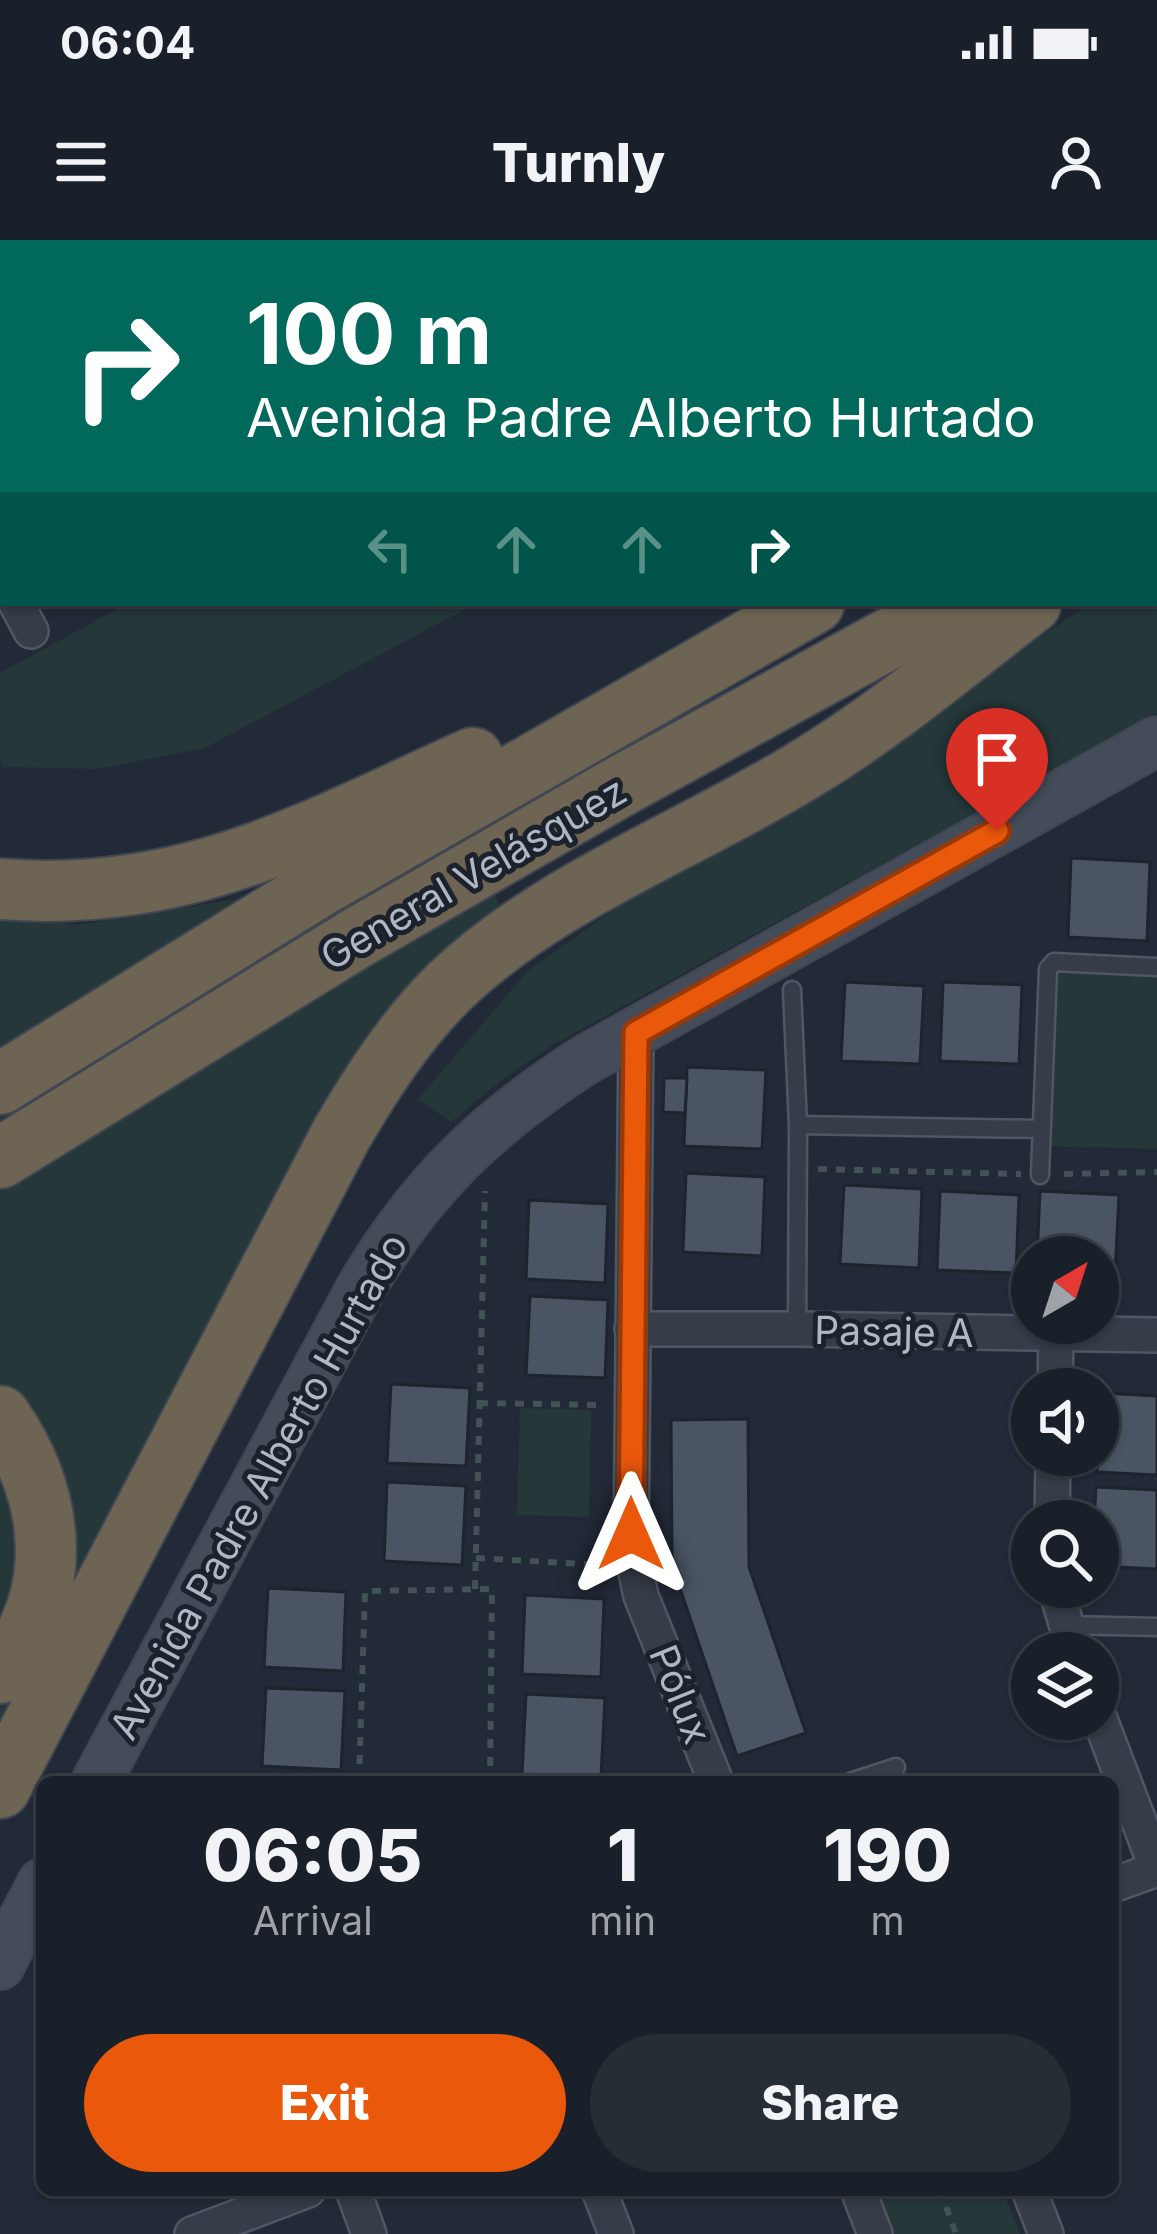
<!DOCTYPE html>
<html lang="en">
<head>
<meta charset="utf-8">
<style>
	body { margin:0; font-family:Inter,sans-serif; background:#272d35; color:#f1f3f6; height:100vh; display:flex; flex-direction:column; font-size:45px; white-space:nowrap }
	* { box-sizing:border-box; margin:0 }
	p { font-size:39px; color:#9fa3a8 }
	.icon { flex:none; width:66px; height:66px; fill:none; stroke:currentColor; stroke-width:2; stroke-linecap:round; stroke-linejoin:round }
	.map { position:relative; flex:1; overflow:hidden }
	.details { position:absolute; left:36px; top:1536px; width:1083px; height:420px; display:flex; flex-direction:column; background:#1a2029; border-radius:18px; box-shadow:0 3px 9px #0004,0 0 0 3px #383e46 }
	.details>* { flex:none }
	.top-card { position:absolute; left:0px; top:0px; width:1158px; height:366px; box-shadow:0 3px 9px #0004,0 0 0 3px #383e46; background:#00695c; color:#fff; overflow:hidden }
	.needle { width:78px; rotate:39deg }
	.fabs { position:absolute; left:1011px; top:996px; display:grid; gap:24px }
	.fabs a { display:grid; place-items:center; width:108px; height:108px; border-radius:50%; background:#1a2029; box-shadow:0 3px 9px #0004,0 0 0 3px #383e46; font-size:60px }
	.pin { position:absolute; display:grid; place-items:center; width:102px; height:102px; color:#fff; margin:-123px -51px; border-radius:50% 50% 50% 0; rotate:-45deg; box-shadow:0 0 12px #0007 }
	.pin .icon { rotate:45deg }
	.me { position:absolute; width:132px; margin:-66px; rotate:0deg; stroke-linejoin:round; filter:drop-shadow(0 0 9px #0008) }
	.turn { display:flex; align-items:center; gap:42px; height:252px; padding:0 48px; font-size:54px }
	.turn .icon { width:156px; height:156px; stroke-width:2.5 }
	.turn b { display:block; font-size:84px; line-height:102px }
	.lanes { display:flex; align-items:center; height:114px; padding:0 48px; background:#0003; justify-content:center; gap:60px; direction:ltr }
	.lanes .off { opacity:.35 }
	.eta { display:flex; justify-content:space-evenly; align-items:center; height:204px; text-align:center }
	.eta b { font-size:72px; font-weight:800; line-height:84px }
	.button { display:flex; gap:24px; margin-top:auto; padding:24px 48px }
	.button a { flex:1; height:138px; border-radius:72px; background:#ea580c; color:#fff; font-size:48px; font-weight:800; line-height:138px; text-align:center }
	.button a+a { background:#272d35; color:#f1f3f6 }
	.status { display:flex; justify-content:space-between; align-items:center; height:84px; padding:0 60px; background:#1a2029; direction:ltr }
	.status svg { height:33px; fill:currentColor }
	header { display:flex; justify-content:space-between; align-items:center; height:156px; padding:0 48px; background:#1a2029; font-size:54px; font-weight:800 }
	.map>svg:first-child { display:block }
</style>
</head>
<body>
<div class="status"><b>06:04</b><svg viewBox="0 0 49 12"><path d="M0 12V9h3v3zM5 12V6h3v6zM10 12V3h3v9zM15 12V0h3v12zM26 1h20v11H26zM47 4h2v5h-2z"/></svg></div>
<header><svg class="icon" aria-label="menu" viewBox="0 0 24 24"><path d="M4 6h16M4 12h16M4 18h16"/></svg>Turnly<svg class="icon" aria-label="person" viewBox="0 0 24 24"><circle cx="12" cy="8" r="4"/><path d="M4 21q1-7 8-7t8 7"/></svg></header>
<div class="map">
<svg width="1157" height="1994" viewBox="0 0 1157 1994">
	<rect width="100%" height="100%" fill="#222a37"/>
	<g fill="#253739">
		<path d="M 1157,321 L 1157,473 L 551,806 L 500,841 L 451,882 L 418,859 L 527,732 L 618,666 L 829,551 L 1030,403 L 1092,363 L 1155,363 Z"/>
		<path d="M 128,363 L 477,363 L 205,508 L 97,529 L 3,527 L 0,521 L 0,433 Z"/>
		<path d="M 448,565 L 505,675 L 0,1517 L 0,675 L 79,685 L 236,659 Z"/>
		<path d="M 1055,731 L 1157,733 L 1157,909 L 1048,906 Z"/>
		<path d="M 520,1168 L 591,1170 L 589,1277 L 517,1275 Z"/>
		<path d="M 869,1950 L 1003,1950 L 1020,1994 L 886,1994 Z"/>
	</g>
	<g fill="#4a5463" stroke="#1d242e" stroke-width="3">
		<path d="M 1071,618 L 1150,622 L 1147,701 L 1068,697 Z"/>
		<path d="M 845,742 L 924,746 L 920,824 L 841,821 Z"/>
		<path d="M 943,742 L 1022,745 L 1019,824 L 940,821 Z"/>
		<path d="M 687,827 L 766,830 L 762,909 L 684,906 Z"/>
		<path d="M 664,838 L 687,838 L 685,873 L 663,872 Z"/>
		<path d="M 686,933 L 765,937 L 762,1016 L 683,1012 Z"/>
		<path d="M 844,945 L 922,949 L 919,1028 L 840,1024 Z"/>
		<path d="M 940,951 L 1019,955 L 1016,1033 L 937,1030 Z"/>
		<path d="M 1040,951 L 1119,955 L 1115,1034 L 1098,1033 L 1098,1017 L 1037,1017 Z"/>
		<path d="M 529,960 L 608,964 L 605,1043 L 526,1039 Z"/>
		<path d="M 530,1056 L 608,1060 L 605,1138 L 526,1135 Z"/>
		<path d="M 391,1144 L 470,1148 L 466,1226 L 387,1223 Z"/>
		<path d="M 1101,1153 L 1157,1156 L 1157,1235 L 1097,1232 Z"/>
		<path d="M 748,1179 L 749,1327 L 806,1493 L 737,1516 L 672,1325 L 671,1180 Z"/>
		<path d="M 387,1242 L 466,1246 L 462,1325 L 384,1321 Z"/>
		<path d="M 1096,1247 L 1157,1250 L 1157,1329 L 1098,1326 L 1098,1281 L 1094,1281 Z"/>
		<path d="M 268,1348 L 346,1352 L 343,1431 L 264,1427 Z"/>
		<path d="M 525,1355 L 604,1359 L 601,1437 L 522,1434 Z"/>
		<path d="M 266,1448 L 345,1451 L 341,1530 L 262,1526 Z"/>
		<path d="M 526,1454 L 605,1458 L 601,1537 L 522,1534 Z"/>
	</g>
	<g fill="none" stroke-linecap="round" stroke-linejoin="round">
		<g stroke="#505762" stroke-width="21">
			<g id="lane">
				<path d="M 792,750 L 798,885 L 797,1089"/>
				<path d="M 798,885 L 1040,889"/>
				<path d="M 1040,935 L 1048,729 L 1054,722 L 1157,727"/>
				<path d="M 1065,1385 L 1157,1387"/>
				<path d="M 850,1542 L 896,1527"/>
			</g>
		</g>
		<g stroke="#505762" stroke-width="38">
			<g id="street">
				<path d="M 58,0 L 59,3"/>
				<path d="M 221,0 L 222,3"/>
				<path d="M 448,0 L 450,3"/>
				<path d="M 659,0 L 660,3"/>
				<path d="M 873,0 L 874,3"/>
				<path d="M 904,3 L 909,0"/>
				<path d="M 0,332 L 3,337"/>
				<path d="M 16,363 L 31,391"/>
				<path d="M 636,793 L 631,1310 L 641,1356 L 716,1542"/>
				<path d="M 632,1089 L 797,1089 L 1157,1095"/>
				<path d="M 1055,1149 L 1056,1095"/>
				<path d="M 1052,1281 L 1053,1215"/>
				<path d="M 1055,1347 L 1075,1413"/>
				<path d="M 1098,1474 L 1157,1629"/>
				<path d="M 1113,1645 L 1157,1629"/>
				<path d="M 353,1950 L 369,1994"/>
				<path d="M 599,1950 L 616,1994"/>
				<path d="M 858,1950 L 875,1994"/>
				<path d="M 1029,1950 L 1046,1994"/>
				<path d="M 192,1994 L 308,1950"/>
			</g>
		</g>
		<g stroke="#3f4651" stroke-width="52">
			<g id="secondary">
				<path d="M 96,1542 L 361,1048 C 421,946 486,884 585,820 L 1157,501"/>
				<path d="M 0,1725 L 42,1643"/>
			</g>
		</g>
		<g stroke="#404752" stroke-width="64">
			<g id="highway">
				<path d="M 1155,176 L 1157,175"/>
				<path d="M 1155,269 L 1157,267"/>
				<path d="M 0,649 C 187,664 310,591 473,518"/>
				<path d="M 0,844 L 320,646 L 814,363"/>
				<path d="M 0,918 L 355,699 L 619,547 L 954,363"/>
				<path d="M 0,1176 C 56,1256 66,1355 0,1433"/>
				<path d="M 0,1548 L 341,895 C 372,842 404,792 448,748 C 546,653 688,601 804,530 C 885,481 956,421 1031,363"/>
			</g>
		</g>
		<g stroke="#425256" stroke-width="6" stroke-dasharray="9 9" stroke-linecap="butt">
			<path d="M 818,929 L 1021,934"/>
			<path d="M 1064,934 L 1157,932"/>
			<path d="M 479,1163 L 603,1165"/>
			<path d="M 476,1318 L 600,1325"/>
			<path d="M 475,1349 L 485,951"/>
			<path d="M 359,1542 L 365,1351 L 492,1349 L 490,1542"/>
			<path d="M 940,1950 L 956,1994"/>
		</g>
		<use href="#lane" stroke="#363c48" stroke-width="16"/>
		<use href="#street" stroke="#363c48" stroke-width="33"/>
		<use href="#secondary" stroke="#444c5a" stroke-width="48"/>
		<use href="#highway" stroke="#6d6453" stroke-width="60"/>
	</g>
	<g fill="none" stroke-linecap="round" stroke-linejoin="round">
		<g stroke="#983908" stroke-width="30">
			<path id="route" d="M 631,1294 L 636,793 L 997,591"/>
		</g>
		<use href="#route" stroke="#ea580c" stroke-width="21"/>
	</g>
	<g text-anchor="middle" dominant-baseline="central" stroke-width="10" stroke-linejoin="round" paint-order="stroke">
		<g font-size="39" fill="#b0b7c4" stroke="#1b222c">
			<text transform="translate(473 633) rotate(-30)">General Velásquez</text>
			<text transform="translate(894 1091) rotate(1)">Pasaje A</text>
			<text transform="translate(258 1246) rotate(-61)">Avenida Padre Alberto Hurtado</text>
			<text transform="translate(681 1454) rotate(68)">Pólux</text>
		</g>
	</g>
</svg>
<div class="fabs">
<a><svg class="needle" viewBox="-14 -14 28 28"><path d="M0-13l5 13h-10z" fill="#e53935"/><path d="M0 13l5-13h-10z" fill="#9fa3a8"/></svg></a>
<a><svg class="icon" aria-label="sound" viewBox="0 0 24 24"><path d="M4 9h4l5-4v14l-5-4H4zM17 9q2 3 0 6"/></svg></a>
<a><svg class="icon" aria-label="search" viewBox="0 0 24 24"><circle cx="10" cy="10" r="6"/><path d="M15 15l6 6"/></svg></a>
<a><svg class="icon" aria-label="layers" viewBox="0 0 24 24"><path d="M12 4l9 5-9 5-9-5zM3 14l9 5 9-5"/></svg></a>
</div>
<div class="pin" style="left:997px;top:591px;background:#d93025"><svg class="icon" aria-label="arrive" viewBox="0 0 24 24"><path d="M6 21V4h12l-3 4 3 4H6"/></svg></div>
<svg class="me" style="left:631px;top:1294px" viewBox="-20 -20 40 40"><path d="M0-17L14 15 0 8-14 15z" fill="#ea580c" stroke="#fff" stroke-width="4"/></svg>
<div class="top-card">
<div class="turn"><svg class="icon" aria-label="right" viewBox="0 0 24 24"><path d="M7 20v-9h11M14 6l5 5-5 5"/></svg><div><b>100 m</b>Avenida Padre Alberto Hurtado</div></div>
<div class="lanes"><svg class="icon off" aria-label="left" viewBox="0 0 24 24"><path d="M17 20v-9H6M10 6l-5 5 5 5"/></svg><svg class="icon off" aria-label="ahead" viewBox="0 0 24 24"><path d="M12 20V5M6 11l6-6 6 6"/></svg><svg class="icon off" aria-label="ahead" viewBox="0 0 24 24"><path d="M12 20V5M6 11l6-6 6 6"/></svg><svg class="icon" aria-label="right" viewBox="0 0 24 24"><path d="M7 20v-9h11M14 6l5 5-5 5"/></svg></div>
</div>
<section class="details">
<div class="eta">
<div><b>06:05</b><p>Arrival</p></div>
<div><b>1</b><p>min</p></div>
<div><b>190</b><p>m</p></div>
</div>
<div class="button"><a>Exit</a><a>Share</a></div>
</section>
</div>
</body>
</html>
